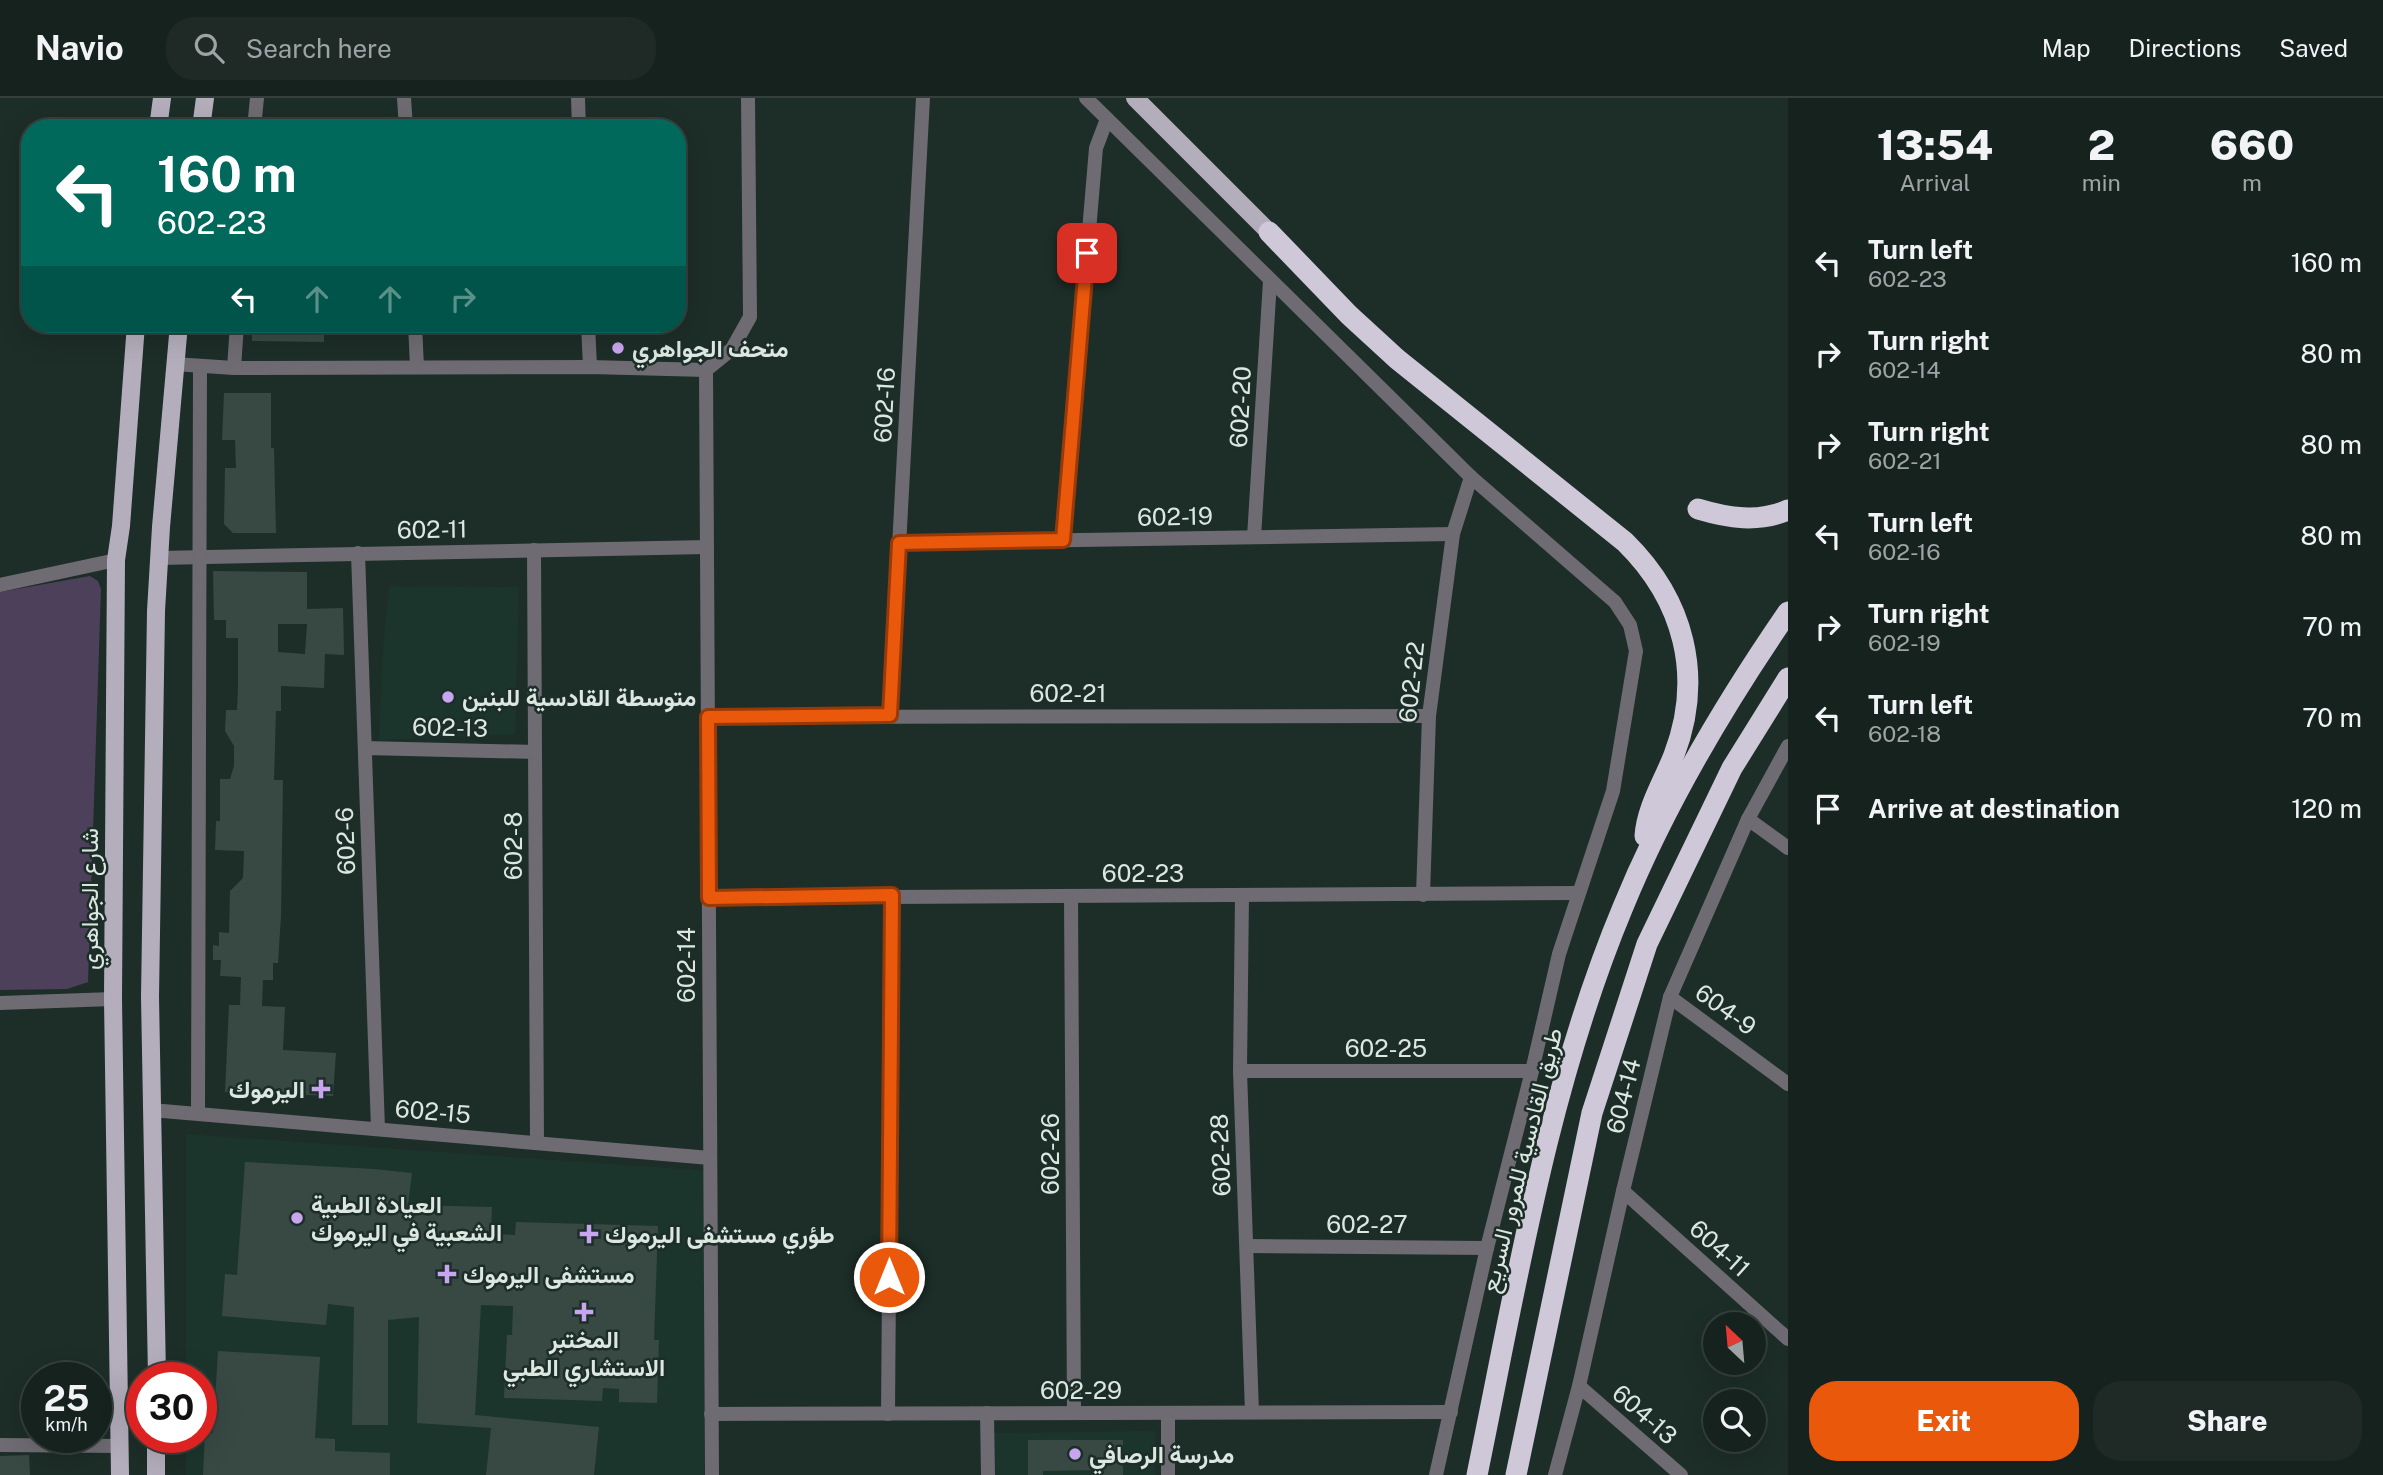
<!DOCTYPE html>
<html lang="en">
<head>
<meta charset="utf-8">
<style>
	body { margin:0; font-family:"Public Sans",Vazirmatn,sans-serif; background:#1f2a26; color:#f1f3f6; height:100vh; display:flex; flex-direction:column; font-size:26px; white-space:nowrap }
	* { box-sizing:border-box; margin:0 }
	p { font-size:23px; color:#9ea4a4 }
	.icon { flex:none; width:38px; height:38px; fill:none; stroke:currentColor; stroke-width:2; stroke-linecap:round; stroke-linejoin:round }
	.map { position:relative; flex:1; overflow:hidden }
	.sheet { display:flex; flex-direction:column; background:#16221d; width:595px }
	.sheet>* { flex:none }
	.banner { position:absolute; left:21px; top:21px; width:665px; height:214px; border-radius:28px; box-shadow:0 7px 28px #0002,0 0 0 2px #353f3b; background:#00695c; color:#fff; overflow:hidden }
	.needle { width:46px; rotate:334deg }
	.tools { position:absolute; left:1703px; top:1214px; display:grid; gap:14px }
	.tools a { display:grid; place-items:center; width:63px; height:63px; border-radius:50%; background:#16221d; box-shadow:0 7px 28px #0002,0 0 0 2px #353f3b; font-size:35px }
	.speed { position:absolute; left:21px; top:1264px; display:flex; gap:14px; font-size:35px; font-weight:700; text-align:center }
	.speed>* { display:grid; place-content:center; width:91px; height:91px; border-radius:50%; background:#16221d; box-shadow:0 7px 28px #0002,0 0 0 2px #353f3b; line-height:1 }
	.speed small { font-size:18px; font-weight:400 }
	.speed .limit { border:10px solid #d22; background:#fff; color:#111 }
	.pin { position:absolute; display:grid; place-items:center; width:60px; height:60px; color:#fff; margin:-30px; border-radius:14px; box-shadow:0 4px 10px #0006 }
	.me { position:absolute; width:77px; margin:-38px; rotate:0deg; stroke-linejoin:round; filter:drop-shadow(0 0 5px #0008) }
	.turn { display:flex; align-items:center; gap:24px; height:147px; padding:0 21px; font-size:32px }
	.turn .icon { width:91px; height:91px; stroke-width:2.5 }
	.turn b { display:block; font-size:49px; line-height:60px }
	.lanes { display:flex; align-items:center; height:66px; padding:0 21px; background:#0003; justify-content:center; gap:35px; direction:ltr }
	.lanes .off { opacity:.35 }
	.eta { display:flex; justify-content:space-evenly; align-items:center; height:119px; text-align:center }
	.eta b { font-size:42px; font-weight:800; line-height:49px }
	.cta { display:flex; gap:14px; margin-top:auto; padding:14px 21px }
	.cta a { flex:1; height:80px; border-radius:28px; background:#ea580c; color:#fff; font-size:28px; font-weight:800; line-height:80px; text-align:center }
	.cta a+a { background:#1f2a26; color:#f1f3f6 }
	ul { padding:0; list-style:none }
	li { display:flex; align-items:center; gap:21px; height:91px; padding:0 21px }
	li div { flex:1 }
	li b { display:block; font-size:26px }
	li em { font-style:normal }
	header { display:flex; align-items:center; gap:42px; box-sizing:border-box; height:98px; padding:0 35px; background:#16221d; border-bottom:2px solid #353f3b }
	header strong { font-size:33px }
	nav { display:flex; gap:38px; margin-inline-start:auto; font-size:24px }
	.search { width:490px; height:63px; background:#1f2a26; display:flex; align-items:center; gap:18px; box-sizing:border-box; padding:0 24px; border-radius:28px; color:#9ea4a4; font-size:26px }
	main { display:flex; flex:1; min-height:0 }
	.map>svg:first-child { display:block }
</style>
</head>
<body>
<header>
<strong>Navio</strong>
<div class="search"><svg class="icon" aria-label="search" viewBox="0 0 24 24"><circle cx="10" cy="10" r="6"/><path d="M15 15l6 6"/></svg>Search here</div>
<nav><a>Map</a><a>Directions</a><a>Saved</a></nav>
</header>
<main>
<div class="map">
<svg width="1788" height="1377" viewBox="0 0 1788 1377">
	<rect width="100%" height="100%" fill="#1d2d27"/>
	<g fill="#1c352c">
		<path d="M 389,488 L 519,489 L 515,636 L 379,642 L 382,562 Z"/>
		<path d="M 186,1036 L 710,1073 L 704,1377 L 186,1377 L 186,1339 L 201,1339 L 201,1279 L 186,1279 Z"/>
		<path d="M 1155,1333 L 1155,1377 L 995,1377 L 994,1335 Z"/>
	</g>
	<path fill="#4c405a" d="M 90,478 L 98,483 L 101,491 L 88,884 L 67,891 L 0,892 L 0,494 Z"/>
	<g fill="#384943" fill-rule="evenodd">
		<path d="M 252,226 L 324,226 L 324,244 L 252,243 Z"/>
		<path d="M 224,295 L 271,295 L 271,350 L 274,350 L 276,435 L 233,435 L 224,426 L 225,370 L 236,370 L 235,342 L 222,342 Z"/>
		<path d="M 213,473 L 307,474 L 307,511 L 343,510 L 344,557 L 325,556 L 324,590 L 281,588 L 281,613 L 276,613 L 274,682 L 283,682 L 281,818 L 278,865 L 273,865 L 273,882 L 263,882 L 262,908 L 285,909 L 283,952 L 336,955 L 333,998 L 225,994 L 229,907 L 240,907 L 241,879 L 220,878 L 221,862 L 213,862 L 213,847 L 219,848 L 219,834 L 229,835 L 230,793 L 243,780 L 244,753 L 215,752 L 216,723 L 220,723 L 220,681 L 230,681 L 234,668 L 234,648 L 225,633 L 226,612 L 237,612 L 238,589 L 238,540 L 226,540 L 226,522 L 214,522 ZM 278,526 L 307,526 L 305,556 L 278,554 Z"/>
		<path d="M 245,1064 L 374,1071 L 412,1075 L 408,1107 L 492,1109 L 491,1136 L 515,1137 L 516,1124 L 658,1128 L 654,1242 L 659,1242 L 657,1305 L 619,1304 L 619,1291 L 603,1290 L 602,1303 L 504,1300 L 507,1237 L 512,1237 L 513,1208 L 481,1207 L 475,1317 L 599,1329 L 594,1377 L 486,1377 L 491,1330 L 417,1325 L 419,1219 L 388,1222 L 388,1327 L 352,1327 L 354,1209 L 328,1206 L 326,1227 L 222,1218 L 225,1176 L 237,1177 Z"/>
		<path d="M 218,1253 L 320,1259 L 315,1340 L 335,1341 L 335,1353 L 390,1355 L 390,1377 L 203,1377 L 205,1334 L 213,1335 Z"/>
		<path d="M 1028,1342 L 1123,1342 L 1123,1377 L 1102,1377 L 1102,1372 L 1043,1373 L 1043,1377 L 1028,1377 Z"/>
		<path d="M 29,1357 L 30,1377 L 0,1377 L 0,1358 Z"/>
	</g>
	<g fill="none" stroke-linecap="round" stroke-linejoin="round">
		<g stroke="#6e6b72" stroke-width="14">
			<path d="M 404,0 L 406,30"/>
			<path d="M 578,0 L 579,30"/>
			<path d="M 1086,0 L 1471,379 L 1615,504 L 1630,527 L 1636,553 L 1613,693 L 1559,856 L 1532,973 L 1487,1150 L 1436,1377"/>
			<path d="M 254,30 L 257,0"/>
			<path d="M 415,226 L 417,269"/>
			<path d="M 588,226 L 590,269"/>
			<path d="M 174,266 L 234,270 L 590,269 L 706,272"/>
			<path d="M 234,270 L 237,226"/>
			<path d="M 706,272 L 712,1377"/>
			<path d="M 706,272 L 732,251 L 750,219 L 748,0"/>
			<path d="M 1254,439 L 1270,183"/>
			<path d="M 1063,442 L 1096,50 L 1107,21"/>
			<path d="M 899,445 L 1453,436"/>
			<path d="M 534,452 L 537,1045"/>
			<path d="M 358,455 L 378,1031"/>
			<path d="M 159,460 L 707,449"/>
			<path d="M 0,487 L 116,462"/>
			<path d="M 890,617 L 923,0"/>
			<path d="M 708,619 L 1429,618"/>
			<path d="M 365,650 L 535,654"/>
			<path d="M 1748,721 L 1788,750"/>
			<path d="M 1423,797 L 1429,618 L 1453,436 L 1471,379"/>
			<path d="M 1071,798 L 1074,1315"/>
			<path d="M 1242,798 L 1240,973 L 1252,1314"/>
			<path d="M 709,800 C 998,796 1288,798 1578,795"/>
			<path d="M 1670,899 L 1788,986"/>
			<path d="M 0,905 L 113,901"/>
			<path d="M 1240,973 L 1532,973"/>
			<path d="M 151,1012 L 710,1060"/>
			<path d="M 198,1015 L 200,268"/>
			<path d="M 1623,1093 L 1788,1241"/>
			<path d="M 1247,1148 L 1487,1150"/>
			<path d="M 1579,1288 L 1681,1377"/>
			<path d="M 987,1315 L 988,1377"/>
			<path d="M 711,1316 L 1451,1314"/>
			<path d="M 888,1316 L 892,797"/>
			<path d="M 0,1347 L 120,1348"/>
			<path d="M 1168,1377 L 1168,1315"/>
			<path d="M 1555,1377 L 1579,1288 L 1623,1093 L 1670,899 L 1748,721 L 1788,648"/>
		</g>
		<g stroke="#b4aebc" stroke-width="18">
			<path d="M 1135,0 L 1269,134"/>
			<path d="M 158,30 L 162,0"/>
			<path d="M 201,30 L 205,0"/>
			<path d="M 157,1279 L 150,899 L 156,513 L 161,429 L 179,226"/>
			<path d="M 120,1377 L 113,901 L 116,462 L 121,428 L 136,226"/>
			<path d="M 156,1377 L 156,1339"/>
		</g>
		<g stroke="#cfc8d9" stroke-width="21">
			<path d="M 1269,134 L 1349,217 L 1397,261 L 1625,444 C 1684,502 1704,578 1674,657 C 1664,683 1647,709 1645,738"/>
			<path d="M 1698,411 C 1728,420 1758,425 1788,412"/>
			<path d="M 1477,1377 C 1516,1188 1548,988 1623,809 C 1666,704 1724,607 1788,514"/>
			<path d="M 1516,1377 L 1592,1015 L 1647,846 L 1732,670 L 1788,580"/>
		</g>
	</g>
	<g fill="none" stroke-linecap="round" stroke-linejoin="round">
		<g stroke="#983908" stroke-width="18">
			<path id="route" d="M 889,1179 L 892,797 L 709,800 L 708,619 L 890,617 L 899,445 L 1063,442 L 1087,155"/>
		</g>
		<use href="#route" stroke="#ea580c" stroke-width="12"/>
	</g>
	<g fill="#c8a6ef" stroke="#1d2d27" stroke-width="2.5">
		<circle cx="618" cy="250" r="7"/>
		<circle cx="448" cy="599" r="7"/>
		<path d="M317.5 980.5h7v7h7v7h-7v7h-7v-7h-7v-7h7z"/>
		<circle cx="297" cy="1120" r="7"/>
		<path d="M585.5 1125.5h7v7h7v7h-7v7h-7v-7h-7v-7h7z"/>
		<path d="M443.5 1165.5h7v7h7v7h-7v7h-7v-7h-7v-7h7z"/>
		<path d="M580.5 1203.5h7v7h7v7h-7v7h-7v-7h-7v-7h7z"/>
		<circle cx="1075" cy="1356" r="7"/>
	</g>
	<g text-anchor="middle" dominant-baseline="central" stroke-width="5" stroke-linejoin="round" paint-order="stroke">
		<g font-size="24" font-weight="bold" fill="#dce7e2" stroke="#1d2d27" text-anchor="start">
			<text x="632" y="250">متحف الجواهري</text>
			<text x="462" y="599">متوسطة القادسية للبنين</text>
			<text x="305" y="991" text-anchor="end">اليرموك</text>
			<text x="311" y="1106">العيادة الطبية<tspan x="311" dy="28">الشعبية في اليرموك</tspan></text>
			<text x="605" y="1136">طؤري مستشفى اليرموك</text>
			<text x="463" y="1176">مستشفى اليرموك</text>
			<text x="584" y="1241" text-anchor="middle">المختبر<tspan x="584" dy="28">الاستشاري الطبي</tspan></text>
			<text x="1089" y="1356">مدرسة الرصافي</text>
		</g>
		<g font-size="24" fill="#dce7e2" stroke="#1d2d27">
			<text transform="translate(884 307) rotate(-87)">602-16</text>
			<text transform="translate(1240 309) rotate(-87)">602-20</text>
			<text transform="translate(1175 418) rotate(-1)">602-19</text>
			<text transform="translate(432 431) rotate(-1)">602-11</text>
			<text transform="translate(1411 584) rotate(-84)">602-22</text>
			<text x="1068" y="595">602-21</text>
			<text transform="translate(450 629) rotate(1)">602-13</text>
			<text transform="translate(345 743) rotate(-92)">602-6</text>
			<text transform="translate(513 748) rotate(-90)">602-8</text>
			<text x="1143" y="775">602-23</text>
			<text transform="translate(89 801) rotate(-90)">شارع الجواهري</text>
			<text transform="translate(686 867) rotate(-90)">602-14</text>
			<text transform="translate(1726 911) rotate(36)">604-9</text>
			<text x="1386" y="950">602-25</text>
			<text transform="translate(1623 998) rotate(-76)">604-14</text>
			<text transform="translate(433 1013) rotate(5)">602-15</text>
			<text transform="translate(1050 1056) rotate(-90)">602-26</text>
			<text transform="translate(1220 1057) rotate(-92)">602-28</text>
			<text transform="translate(1521 1062) rotate(-76)">طريق القادسية للمرور السريع</text>
			<text x="1367" y="1126">602-27</text>
			<text transform="translate(1720 1150) rotate(42)">604-11</text>
			<text x="1081" y="1292">602-29</text>
			<text transform="translate(1645 1316) rotate(41)">604-13</text>
		</g>
	</g>
</svg>
<div class="tools">
<a><svg class="needle" viewBox="-14 -14 28 28"><path d="M0-13l5 13h-10z" fill="#e53935"/><path d="M0 13l5-13h-10z" fill="#9ea4a4"/></svg></a>
<a><svg class="icon" aria-label="search" viewBox="0 0 24 24"><circle cx="10" cy="10" r="6"/><path d="M15 15l6 6"/></svg></a>
</div>
<div class="speed"><div>25<small>km/h</small></div><div class="limit">30</div></div>
<div class="pin" style="left:1087px;top:155px;background:#d93025"><svg class="icon" aria-label="arrive" viewBox="0 0 24 24"><path d="M6 21V4h12l-3 4 3 4H6"/></svg></div>
<svg class="me" style="left:889px;top:1179px" viewBox="-20 -20 40 40"><circle r="17" fill="#ea580c" stroke="#fff" stroke-width="3"/><path d="M0-11L8 9 0 5-8 9z" fill="#fff"/></svg>
<div class="banner">
<div class="turn"><svg class="icon" aria-label="left" viewBox="0 0 24 24"><path d="M17 20v-9H6M10 6l-5 5 5 5"/></svg><div><b>160 m</b>602-23</div></div>
<div class="lanes"><svg class="icon" aria-label="left" viewBox="0 0 24 24"><path d="M17 20v-9H6M10 6l-5 5 5 5"/></svg><svg class="icon off" aria-label="ahead" viewBox="0 0 24 24"><path d="M12 20V5M6 11l6-6 6 6"/></svg><svg class="icon off" aria-label="ahead" viewBox="0 0 24 24"><path d="M12 20V5M6 11l6-6 6 6"/></svg><svg class="icon off" aria-label="right" viewBox="0 0 24 24"><path d="M7 20v-9h11M14 6l5 5-5 5"/></svg></div>
</div>
</div>
<section class="sheet">
<div class="eta">
<div><b>13:54</b><p>Arrival</p></div>
<div><b>2</b><p>min</p></div>
<div><b>660</b><p>m</p></div>
</div>
<ul>
<li><svg class="icon" aria-label="left" viewBox="0 0 24 24"><path d="M17 20v-9H6M10 6l-5 5 5 5"/></svg><div><b>Turn left</b><p>602-23</p></div><em>160 m</em></li>
<li><svg class="icon" aria-label="right" viewBox="0 0 24 24"><path d="M7 20v-9h11M14 6l5 5-5 5"/></svg><div><b>Turn right</b><p>602-14</p></div><em>80 m</em></li>
<li><svg class="icon" aria-label="right" viewBox="0 0 24 24"><path d="M7 20v-9h11M14 6l5 5-5 5"/></svg><div><b>Turn right</b><p>602-21</p></div><em>80 m</em></li>
<li><svg class="icon" aria-label="left" viewBox="0 0 24 24"><path d="M17 20v-9H6M10 6l-5 5 5 5"/></svg><div><b>Turn left</b><p>602-16</p></div><em>80 m</em></li>
<li><svg class="icon" aria-label="right" viewBox="0 0 24 24"><path d="M7 20v-9h11M14 6l5 5-5 5"/></svg><div><b>Turn right</b><p>602-19</p></div><em>70 m</em></li>
<li><svg class="icon" aria-label="left" viewBox="0 0 24 24"><path d="M17 20v-9H6M10 6l-5 5 5 5"/></svg><div><b>Turn left</b><p>602-18</p></div><em>70 m</em></li>
<li><svg class="icon" aria-label="arrive" viewBox="0 0 24 24"><path d="M6 21V4h12l-3 4 3 4H6"/></svg><div><b>Arrive at destination</b></div><em>120 m</em></li>
</ul>
<div class="cta"><a>Exit</a><a>Share</a></div>
</section>
</main>
</body>
</html>
